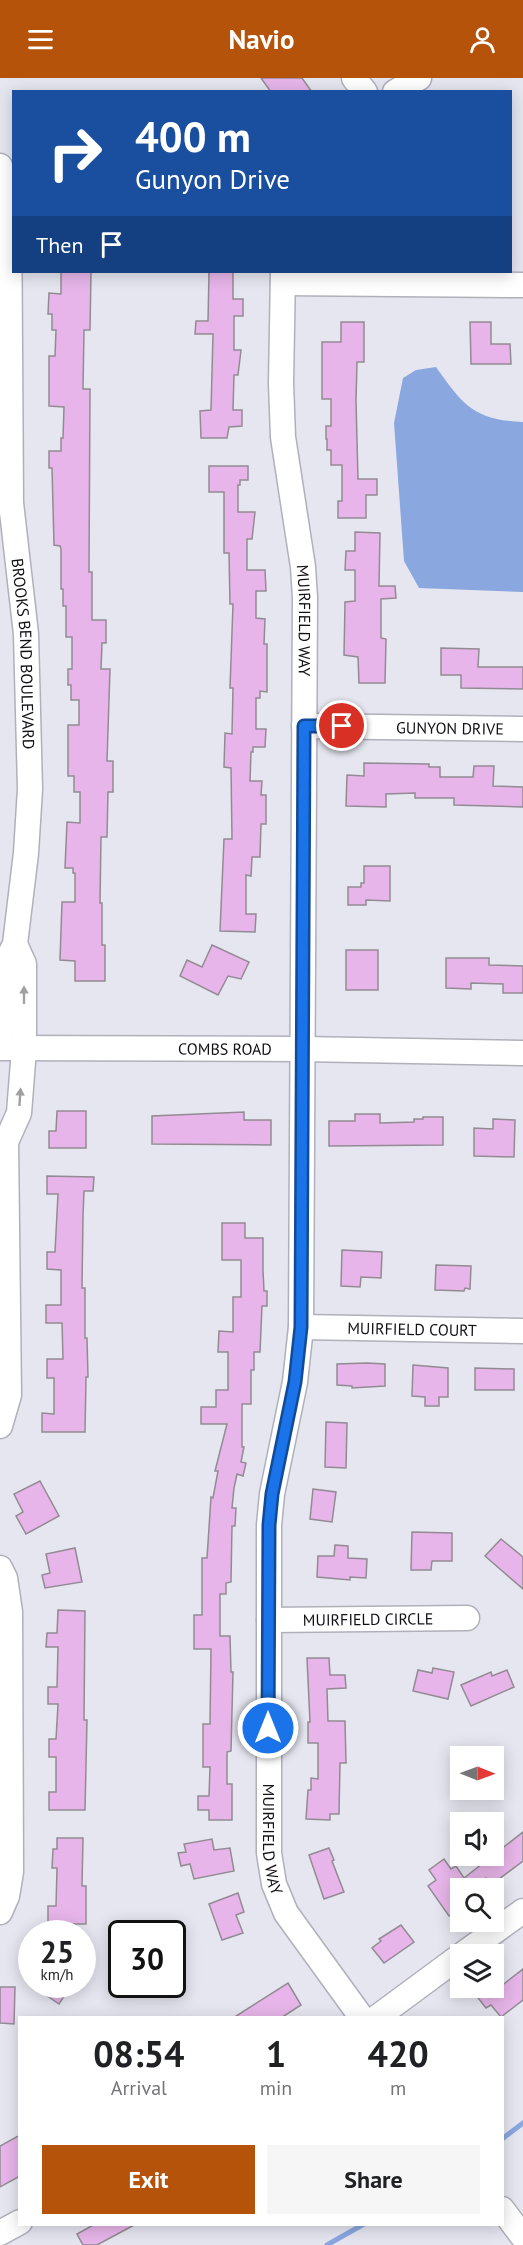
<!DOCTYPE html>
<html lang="en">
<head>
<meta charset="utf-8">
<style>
	body { margin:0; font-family:"PT Sans",sans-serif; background:#f6f6f6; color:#202124; height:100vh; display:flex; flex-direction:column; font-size:22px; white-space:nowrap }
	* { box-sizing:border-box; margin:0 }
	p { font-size:20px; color:#757577 }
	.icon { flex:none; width:33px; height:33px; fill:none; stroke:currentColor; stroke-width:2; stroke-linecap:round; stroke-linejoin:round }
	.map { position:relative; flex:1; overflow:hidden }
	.details { position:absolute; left:18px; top:1938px; width:486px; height:210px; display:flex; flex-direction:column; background:#fff; border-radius:0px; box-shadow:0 3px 15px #0003 }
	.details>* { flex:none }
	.guide { position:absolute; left:12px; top:12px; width:500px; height:183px; border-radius:0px; box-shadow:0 3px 15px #0003; background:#1a4fa0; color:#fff; overflow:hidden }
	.needle { width:39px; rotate:91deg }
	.controls { position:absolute; left:450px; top:1668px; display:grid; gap:12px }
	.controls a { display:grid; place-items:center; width:54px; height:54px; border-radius:0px; background:#fff; box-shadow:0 3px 15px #0003; font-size:30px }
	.speed { position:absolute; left:18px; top:1842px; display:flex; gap:12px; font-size:30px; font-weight:700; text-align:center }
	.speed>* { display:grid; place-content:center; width:78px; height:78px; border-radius:50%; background:#fff; box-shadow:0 3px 15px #0003; line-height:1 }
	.speed small { font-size:15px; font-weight:400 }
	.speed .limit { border:3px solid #111; border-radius:9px; background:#fff; color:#111 }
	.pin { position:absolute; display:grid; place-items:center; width:51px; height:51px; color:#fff; margin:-26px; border:3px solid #fff; border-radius:50%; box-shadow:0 2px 6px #0007 }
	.me { position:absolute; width:66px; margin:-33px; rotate:0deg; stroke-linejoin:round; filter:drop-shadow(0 0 4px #0008) }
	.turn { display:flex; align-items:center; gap:21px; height:126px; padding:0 24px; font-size:27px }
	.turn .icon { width:78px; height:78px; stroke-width:2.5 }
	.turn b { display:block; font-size:42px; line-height:51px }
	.then { display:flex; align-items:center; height:57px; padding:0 24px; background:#0003; gap:12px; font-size:22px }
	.eta { display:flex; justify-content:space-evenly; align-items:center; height:102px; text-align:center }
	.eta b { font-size:36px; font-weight:700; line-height:42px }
	.action { display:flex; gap:12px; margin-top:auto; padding:12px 24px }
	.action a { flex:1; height:69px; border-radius:0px; background:#b45309; color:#fff; font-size:24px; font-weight:700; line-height:69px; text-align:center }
	.action a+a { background:#f6f6f6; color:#202124 }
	header { display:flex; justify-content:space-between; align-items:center; height:78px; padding:0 24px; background:#b45309; color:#fff; font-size:27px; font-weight:700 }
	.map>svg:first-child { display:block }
</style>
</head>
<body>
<header><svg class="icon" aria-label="menu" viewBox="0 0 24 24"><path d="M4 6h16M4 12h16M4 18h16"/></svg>Navio<svg class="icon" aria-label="person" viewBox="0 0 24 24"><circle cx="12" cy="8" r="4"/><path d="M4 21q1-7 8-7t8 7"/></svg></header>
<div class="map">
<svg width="523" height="2167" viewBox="0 0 523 2167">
	<rect width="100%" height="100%" fill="#e6e6f1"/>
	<path fill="#8ba7e0" d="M 436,289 C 463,327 474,342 523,344 L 523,514 L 419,510 L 404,483 L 394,345 L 403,300 L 416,292 Z"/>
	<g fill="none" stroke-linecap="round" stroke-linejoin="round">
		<g stroke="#8ba7e0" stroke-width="5">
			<path d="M 502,2061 L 523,2045"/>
			<path d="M 327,2167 L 364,2146"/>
		</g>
	</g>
	<g fill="#e7b5e9" stroke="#928b93" stroke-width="1.5">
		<path d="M 261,0 L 302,0 L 312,14 L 271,14 Z"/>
		<path d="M 61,194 L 91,194 L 90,252 L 84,252 L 83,311 L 90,311 L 89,494 L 92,494 L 92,542 L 106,542 L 106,565 L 102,565 L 101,591 L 110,591 L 107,683 L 113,683 L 113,714 L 108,714 L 107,759 L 101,759 L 100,825 L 102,825 L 102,867 L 105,867 L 105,903 L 75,903 L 75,883 L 60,882 L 62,824 L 75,824 L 75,795 L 73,795 L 73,790 L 65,790 L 67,744 L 80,745 L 80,714 L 74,714 L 74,698 L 68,698 L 68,647 L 79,647 L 79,622 L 71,622 L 71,607 L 68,607 L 68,591 L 72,591 L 72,559 L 66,559 L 66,528 L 63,528 L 63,511 L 61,511 L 61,471 L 60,468 L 54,467 L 52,390 L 49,390 L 49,373 L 61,373 L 61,360 L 63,360 L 64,329 L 49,328 L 49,278 L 55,278 L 56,252 L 52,252 L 52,236 L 48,236 L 49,215 L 61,216 Z"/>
		<path d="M 209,194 L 233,194 L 233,221 L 243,221 L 243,238 L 234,238 L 234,272 L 241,272 L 238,297 L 234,297 L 233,332 L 242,332 L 242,348 L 229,349 L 227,360 L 201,360 L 200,333 L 211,332 L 213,256 L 195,256 L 196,243 L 208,243 Z"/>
		<path d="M 341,244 L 364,244 L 364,284 L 357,284 L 356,323 L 358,401 L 377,401 L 377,417 L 366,417 L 366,440 L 338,440 L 338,423 L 342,423 L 342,387 L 331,387 L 331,372 L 327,372 L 327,361 L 326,361 L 326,348 L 331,348 L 331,321 L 322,321 L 322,264 L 341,264 Z"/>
		<path d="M 470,244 L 491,244 L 491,266 L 510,266 L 511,286 L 471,286 Z"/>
		<path d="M 209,388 L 248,388 L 248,402 L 240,402 L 240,407 L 238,407 L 238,434 L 255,434 L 252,461 L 247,461 L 247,492 L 265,492 L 266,513 L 256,513 L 256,540 L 265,541 L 264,566 L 267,566 L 267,614 L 260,613 L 260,620 L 256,620 L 256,651 L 266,651 L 265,669 L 253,669 L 253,674 L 251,674 L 250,703 L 262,703 L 261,717 L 266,717 L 266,746 L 261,746 L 260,779 L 252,779 L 251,798 L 246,797 L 246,836 L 256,836 L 255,854 L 220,853 L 224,761 L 232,761 L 231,690 L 224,689 L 225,655 L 232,656 L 233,610 L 230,610 L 233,526 L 230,526 L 229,475 L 224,475 L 224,414 L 209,414 Z"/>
		<path d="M 355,454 L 380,455 L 379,508 L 395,508 L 396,520 L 381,521 L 381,560 L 386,561 L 385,605 L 359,605 L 358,579 L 344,577 L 345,524 L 355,523 L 355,492 L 345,492 L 346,473 L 355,473 Z"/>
		<path d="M 441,570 L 479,571 L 478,589 L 523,589 L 523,611 L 461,610 L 461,597 L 441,597 Z"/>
		<path d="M 364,685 L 429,686 L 429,689 L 440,689 L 440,699 L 473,699 L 474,688 L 494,688 L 493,708 L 523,709 L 523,729 L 454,727 L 454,720 L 415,720 L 415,715 L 386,716 L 386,729 L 346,728 L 347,697 L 364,698 Z"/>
		<path d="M 364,788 L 390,788 L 390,823 L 366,822 L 366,827 L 348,827 L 348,809 L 361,809 L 361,805 L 364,805 Z"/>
		<path d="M 212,867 L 249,884 L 241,901 L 228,898 L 218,917 L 180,898 L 187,882 L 202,889 Z"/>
		<rect x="346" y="872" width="32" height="40"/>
		<path d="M 446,880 L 489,880 L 489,887 L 523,888 L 523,915 L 503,915 L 503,906 L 471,905 L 471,911 L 446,910 Z"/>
		<path d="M 57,1033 L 86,1033 L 86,1070 L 49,1070 L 49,1053 L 56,1053 Z"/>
		<path d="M 244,1034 L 244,1042 L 271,1042 L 271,1067 L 152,1066 L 152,1038 Z"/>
		<path d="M 355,1036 L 380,1036 L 380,1045 L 414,1044 L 414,1041 L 423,1041 L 423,1039 L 443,1039 L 443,1067 L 329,1068 L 329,1043 L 355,1043 Z"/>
		<path d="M 493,1041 L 515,1042 L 514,1079 L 474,1078 L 474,1050 L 493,1051 Z"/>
		<path d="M 47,1098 L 94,1099 L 93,1113 L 84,1113 L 83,1138 L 82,1210 L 85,1210 L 85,1260 L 87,1260 L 88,1299 L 86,1299 L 85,1354 L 42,1354 L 42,1335 L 54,1336 L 54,1300 L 47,1300 L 47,1281 L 63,1281 L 62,1245 L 46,1245 L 46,1227 L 61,1227 L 61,1192 L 47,1191 L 47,1174 L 55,1174 L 58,1116 L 47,1116 Z"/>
		<path d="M 222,1145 L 245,1145 L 245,1160 L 263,1160 L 263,1192 L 264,1213 L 267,1213 L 267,1228 L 262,1228 L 260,1274 L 254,1274 L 254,1292 L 251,1292 L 251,1326 L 242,1326 L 242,1369 L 244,1369 L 241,1384 L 246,1385 L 243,1398 L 237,1396 L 234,1410 L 232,1430 L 236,1430 L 235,1448 L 232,1448 L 231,1504 L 226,1505 L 226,1516 L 220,1516 L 220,1558 L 230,1558 L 231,1594 L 233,1594 L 231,1673 L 227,1674 L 227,1706 L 232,1706 L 232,1742 L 209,1742 L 209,1732 L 198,1732 L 198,1718 L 209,1718 L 210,1689 L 203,1689 L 203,1646 L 210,1646 L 211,1571 L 194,1571 L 194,1537 L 202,1537 L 202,1480 L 207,1480 L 211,1419 L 213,1420 L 218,1393 L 215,1393 L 227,1346 L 201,1346 L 201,1329 L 216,1329 L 216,1312 L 228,1312 L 228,1274 L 218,1274 L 219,1253 L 233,1254 L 233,1219 L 241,1219 L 241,1182 L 222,1182 Z"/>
		<path d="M 342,1172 L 382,1174 L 381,1200 L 361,1199 L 360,1209 L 341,1208 Z"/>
		<path d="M 436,1187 L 471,1188 L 470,1211 L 465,1210 L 464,1213 L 435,1212 Z"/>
		<path d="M 367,1285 L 385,1286 L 385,1308 L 352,1310 L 352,1308 L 337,1307 L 337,1286 Z"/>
		<path d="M 413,1287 L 448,1290 L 448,1319 L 439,1319 L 439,1328 L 425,1328 L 425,1319 L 412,1318 Z"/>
		<path d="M 475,1290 L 514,1291 L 514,1312 L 475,1312 Z"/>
		<path d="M 326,1344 L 347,1345 L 346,1390 L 325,1389 Z"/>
		<path d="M 40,1403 L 59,1438 L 26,1456 L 16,1438 L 23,1434 L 14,1416 Z"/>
		<path d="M 313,1411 L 336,1414 L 332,1444 L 310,1441 Z"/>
		<path d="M 412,1454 L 452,1455 L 452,1483 L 432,1483 L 431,1492 L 411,1492 Z"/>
		<path d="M 501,1461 L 523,1479 L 523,1511 L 485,1478 Z"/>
		<path d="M 335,1467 L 348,1468 L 348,1480 L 367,1481 L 366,1500 L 350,1499 L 350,1502 L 317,1499 L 318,1478 L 334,1478 Z"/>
		<path d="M 75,1470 L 82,1504 L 45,1510 L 42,1497 L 50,1495 L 46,1476 Z"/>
		<path d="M 58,1532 L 85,1533 L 84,1642 L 87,1642 L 85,1732 L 49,1732 L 49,1714 L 56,1714 L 56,1679 L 49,1679 L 49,1661 L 56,1661 L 58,1626 L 48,1626 L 48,1609 L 57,1609 L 58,1569 L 46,1569 L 47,1555 L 57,1555 Z"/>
		<path d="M 307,1580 L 329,1580 L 330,1597 L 345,1597 L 346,1610 L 327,1611 L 328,1643 L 345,1643 L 346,1685 L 340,1685 L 339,1736 L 330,1736 L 330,1742 L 306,1741 L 308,1712 L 311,1712 L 311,1700 L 318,1701 L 318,1665 L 308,1665 L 308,1644 L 310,1644 Z"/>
		<path d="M 433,1590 L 454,1594 L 448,1621 L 413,1613 L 418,1592 L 432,1595 Z"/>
		<path d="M 507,1592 L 514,1609 L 471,1628 L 461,1607 L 491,1594 L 492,1598 Z"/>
		<path d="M 523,1754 L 523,1783 L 491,1807 L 486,1800 L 471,1810 L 460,1810 L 460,1817 L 455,1821 L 460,1830 L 449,1838 L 428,1808 L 436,1802 L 429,1792 L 444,1781 L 451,1791 L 456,1788 L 464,1800 Z"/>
		<path d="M 57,1760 L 83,1760 L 82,1808 L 86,1808 L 86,1846 L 48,1846 L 48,1828 L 56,1828 L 57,1790 L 52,1790 L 53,1771 L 57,1771 Z"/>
		<path d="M 212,1761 L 214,1772 L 230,1770 L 234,1793 L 194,1801 L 190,1786 L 181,1788 L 178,1775 L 186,1774 L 184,1766 Z"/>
		<path d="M 329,1770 L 334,1782 L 332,1783 L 344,1814 L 324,1821 L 309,1777 Z"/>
		<path d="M 238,1815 L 244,1834 L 236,1837 L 243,1855 L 222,1862 L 209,1826 Z"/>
		<path d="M 401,1847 L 414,1864 L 384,1885 L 372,1870 L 381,1863 L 379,1861 Z"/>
		<path d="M 523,1891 L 523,1922 L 501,1939 L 491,1927 L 486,1930 L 475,1916 L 483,1910 L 494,1910 L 496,1912 Z"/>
		<path d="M 288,1905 L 301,1927 L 281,1940 L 233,1940 Z"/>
		<path d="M 30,1906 L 72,1906 L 59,1926 Z"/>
		<path d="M 0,1909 L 15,1909 L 14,1946 L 0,1945 Z"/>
		<path d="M 20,2057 L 20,2098 L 0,2109 L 0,2068 Z"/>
		<path d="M 95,2146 L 136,2146 L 97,2167 L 83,2167 L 77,2156 Z"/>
	</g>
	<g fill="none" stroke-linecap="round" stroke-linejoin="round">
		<g stroke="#b0b0bb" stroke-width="27">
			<g id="minor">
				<path d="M 354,0 L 365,14"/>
				<path d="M 395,14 L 419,0"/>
				<path id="s1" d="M 0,88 L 9,115 L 11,425 L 26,556 L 30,711 L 26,775 L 15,866 L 5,886 L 0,956"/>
				<path id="s2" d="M 283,194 L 281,305 L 283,359 L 303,489 L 305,520 L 301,1249 L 295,1304 L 272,1416 L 269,1447 L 269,1775 L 274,1806 L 286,1835 L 362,1940"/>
				<path d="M 283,205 L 523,207"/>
				<path id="s3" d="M 304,648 L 523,651"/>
				<path id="s4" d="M 0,970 L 301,971 L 523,975"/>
				<path id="s5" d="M 301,1249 L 523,1253"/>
				<path d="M 0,1348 L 9,1317 L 6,1064 L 19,1035 L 24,971 L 24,886 L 15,866"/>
				<path d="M 0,1490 L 5,1500 L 10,1534 L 11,1794 L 7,1818 L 0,1834"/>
				<path id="s6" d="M 269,1542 L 467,1540"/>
				<path d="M 463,1876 L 523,1833"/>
				<path d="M 376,1940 L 460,1878"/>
				<path d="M 502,2131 L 523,2159"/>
				<path d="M 0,2155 L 20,2144"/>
			</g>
		</g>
		<use href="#minor" stroke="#fff" stroke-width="24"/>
	</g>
	<defs><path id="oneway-solid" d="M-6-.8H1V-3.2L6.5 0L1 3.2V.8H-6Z" transform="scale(1.5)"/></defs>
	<g fill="#a0a0a1">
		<use href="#oneway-solid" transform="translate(24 917) rotate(-90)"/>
		<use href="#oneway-solid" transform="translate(20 1019) rotate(-86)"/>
	</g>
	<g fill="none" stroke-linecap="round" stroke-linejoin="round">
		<g stroke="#114b97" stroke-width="15">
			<path id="route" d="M 268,1650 L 269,1447 L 272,1416 L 295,1304 L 301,1249 L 304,648 L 342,648"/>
		</g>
		<use href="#route" stroke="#1a73e8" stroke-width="10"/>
	</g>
	<g text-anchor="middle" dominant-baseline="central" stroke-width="5" stroke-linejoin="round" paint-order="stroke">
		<g font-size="16" fill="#111115" stroke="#f3f3fe">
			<text stroke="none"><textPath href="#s2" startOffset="350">MUIRFIELD WAY</textPath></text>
			<text stroke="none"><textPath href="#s1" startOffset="490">BROOKS BEND BOULEVARD</textPath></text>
			<text stroke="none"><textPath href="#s3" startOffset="146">GUNYON DRIVE</textPath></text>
			<text stroke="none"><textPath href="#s4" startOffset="225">COMBS ROAD</textPath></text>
			<text stroke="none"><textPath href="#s5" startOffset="111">MUIRFIELD COURT</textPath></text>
			<text stroke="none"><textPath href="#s6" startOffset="99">MUIRFIELD CIRCLE</textPath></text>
			<text stroke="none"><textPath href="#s2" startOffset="1572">MUIRFIELD WAY</textPath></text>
		</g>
	</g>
</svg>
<div class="controls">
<a><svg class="needle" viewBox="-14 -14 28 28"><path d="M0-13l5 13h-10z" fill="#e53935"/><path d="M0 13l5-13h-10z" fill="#757577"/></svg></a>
<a><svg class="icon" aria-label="sound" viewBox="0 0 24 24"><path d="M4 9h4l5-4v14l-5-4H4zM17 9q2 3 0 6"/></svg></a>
<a><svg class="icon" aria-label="search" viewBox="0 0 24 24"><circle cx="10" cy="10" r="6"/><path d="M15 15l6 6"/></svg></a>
<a><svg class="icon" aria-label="layers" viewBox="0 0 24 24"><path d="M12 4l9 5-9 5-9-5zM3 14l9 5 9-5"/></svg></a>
</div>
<div class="speed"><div>25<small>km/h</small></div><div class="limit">30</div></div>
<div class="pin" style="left:342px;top:648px;background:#d93025"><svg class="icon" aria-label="arrive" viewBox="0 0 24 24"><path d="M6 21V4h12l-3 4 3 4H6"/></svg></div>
<svg class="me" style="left:268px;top:1650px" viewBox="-20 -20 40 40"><circle r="17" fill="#1a73e8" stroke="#fff" stroke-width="3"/><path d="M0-11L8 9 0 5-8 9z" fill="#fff"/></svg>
<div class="guide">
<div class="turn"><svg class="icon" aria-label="right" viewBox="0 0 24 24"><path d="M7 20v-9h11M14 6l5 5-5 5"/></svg><div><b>400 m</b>Gunyon Drive</div></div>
<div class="then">Then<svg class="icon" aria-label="arrive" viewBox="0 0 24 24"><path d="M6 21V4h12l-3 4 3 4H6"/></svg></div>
</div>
<section class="details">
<div class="eta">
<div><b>08:54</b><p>Arrival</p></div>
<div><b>1</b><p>min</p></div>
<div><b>420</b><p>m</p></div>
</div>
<div class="action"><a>Exit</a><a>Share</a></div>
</section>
</div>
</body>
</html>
